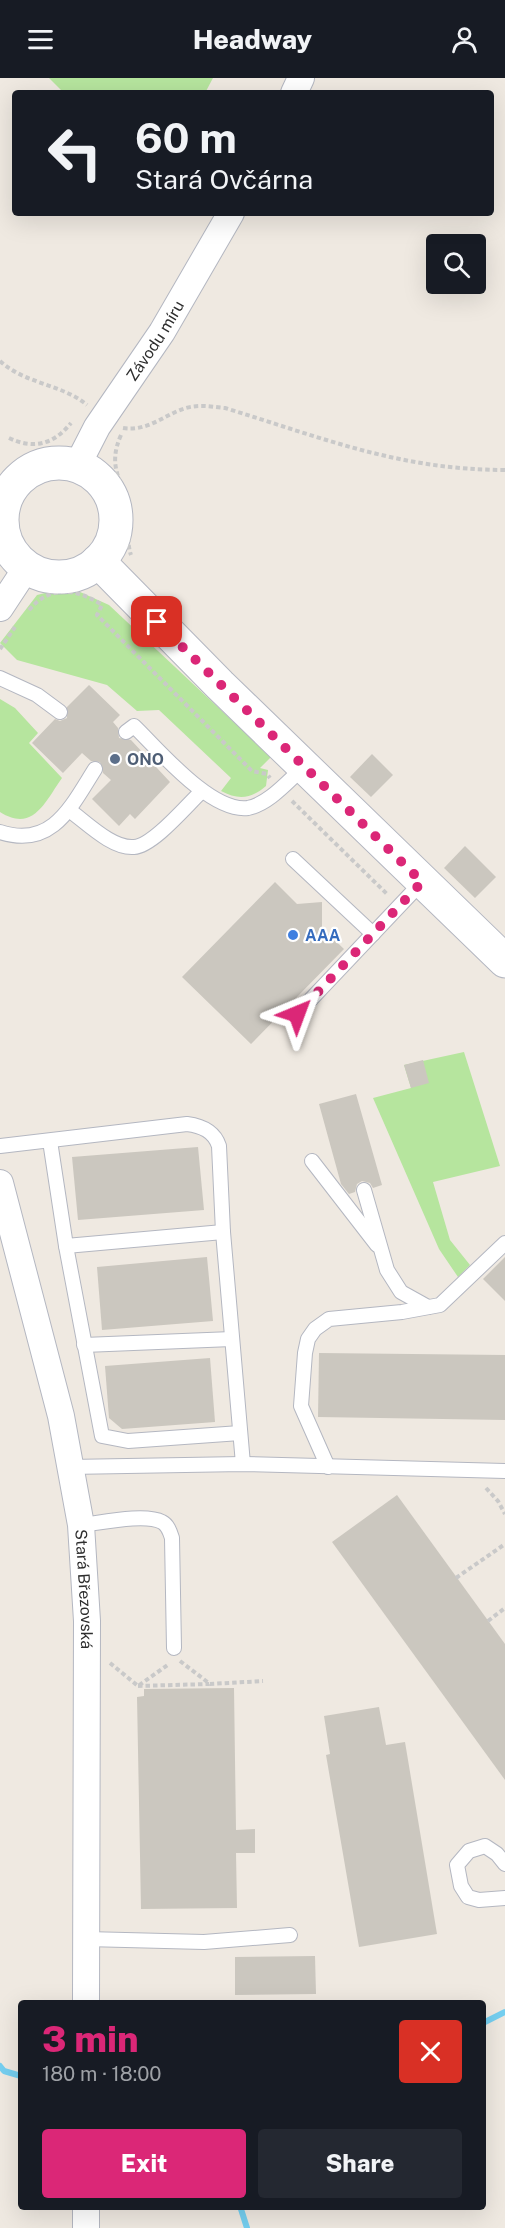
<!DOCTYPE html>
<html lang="en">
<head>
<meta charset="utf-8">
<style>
	body { margin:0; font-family:"Public Sans",sans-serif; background:#242831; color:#f1f3f6; height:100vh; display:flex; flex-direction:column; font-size:22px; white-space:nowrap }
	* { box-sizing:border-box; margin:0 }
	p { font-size:20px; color:#9ea1a6 }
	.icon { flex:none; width:33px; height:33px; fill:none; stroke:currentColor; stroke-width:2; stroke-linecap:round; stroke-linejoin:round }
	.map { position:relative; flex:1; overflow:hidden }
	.details { position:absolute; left:18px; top:1922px; width:468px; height:210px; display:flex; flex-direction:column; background:#171b24; border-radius:6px; box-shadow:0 6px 24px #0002 }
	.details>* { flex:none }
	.hud { position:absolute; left:12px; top:12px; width:482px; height:126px; border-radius:6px; box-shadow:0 6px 24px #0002; background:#171b24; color:#f1f3f6; overflow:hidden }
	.fabs { position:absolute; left:426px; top:156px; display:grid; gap:12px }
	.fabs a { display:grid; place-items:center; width:60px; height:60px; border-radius:6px; background:#171b24; box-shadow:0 6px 24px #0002; font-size:30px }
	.pin { position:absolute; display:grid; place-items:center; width:51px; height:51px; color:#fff; margin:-26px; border-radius:12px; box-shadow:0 3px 9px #0006 }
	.me { position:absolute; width:66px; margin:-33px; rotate:44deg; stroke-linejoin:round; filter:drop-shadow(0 0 4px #0008) }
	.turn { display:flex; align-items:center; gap:21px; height:126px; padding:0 24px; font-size:27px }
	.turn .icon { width:78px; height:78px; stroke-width:2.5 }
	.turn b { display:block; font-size:42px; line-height:51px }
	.round { display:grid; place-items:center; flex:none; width:63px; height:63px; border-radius:6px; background:#242831 }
	.summary { display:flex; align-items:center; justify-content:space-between; height:102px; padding:0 24px }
	h1 { font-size:36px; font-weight:800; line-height:45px; color:#db2777 }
	.cta { display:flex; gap:12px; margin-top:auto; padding:12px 24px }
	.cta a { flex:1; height:69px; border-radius:6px; background:#db2777; color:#fff; font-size:24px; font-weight:800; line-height:69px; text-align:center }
	.cta a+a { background:#242831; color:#f1f3f6 }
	header { display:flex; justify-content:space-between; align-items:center; height:78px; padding:0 24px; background:#171b24; font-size:27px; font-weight:800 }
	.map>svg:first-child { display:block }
</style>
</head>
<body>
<header><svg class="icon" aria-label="menu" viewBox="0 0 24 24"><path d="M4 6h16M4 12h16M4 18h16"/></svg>Headway<svg class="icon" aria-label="person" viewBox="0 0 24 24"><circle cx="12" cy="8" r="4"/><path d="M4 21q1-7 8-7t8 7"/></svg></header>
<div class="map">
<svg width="505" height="2150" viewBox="0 0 505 2150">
	<rect width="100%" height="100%" fill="#efe9e1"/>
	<g fill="#b6e59e">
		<path d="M 49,0 L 213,0 L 205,15 L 64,15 Z"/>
		<path d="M 69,509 L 109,527 L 271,679 L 260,690 L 268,692 L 266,708 C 251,721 238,722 221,713 L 231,700 L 159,632 L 137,633 L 107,607 L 17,582 L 0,565 L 37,517 Z"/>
		<path d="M 0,621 L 15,630 L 38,655 L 29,665 L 62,700 C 45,724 33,755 0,734 Z"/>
		<path d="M 464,974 L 500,1088 L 433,1104 L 450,1162 L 470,1187 L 458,1199 L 439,1171 L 373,1020 L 411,1010 L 404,987 Z"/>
	</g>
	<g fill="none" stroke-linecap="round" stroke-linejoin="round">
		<g stroke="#75cff0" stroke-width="6">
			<path d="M 483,1945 L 505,1934"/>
			<path d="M 0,1988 L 4,1993 L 21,1998"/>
			<path d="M 240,2128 L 247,2150"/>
		</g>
	</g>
	<g fill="#cbc7bf">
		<path d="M 89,607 L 120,637 L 113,644 L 118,650 L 119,660 L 131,662 L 170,704 L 135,741 L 130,736 L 119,748 L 92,721 L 111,702 L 103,695 L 100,684 L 91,683 L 82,675 L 63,695 L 32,665 L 55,641 L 60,643 L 67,640 L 67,629 Z"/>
		<path d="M 372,676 L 393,697 L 371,719 L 350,699 Z"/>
		<path d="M 465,768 L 496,799 L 475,820 L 444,790 Z"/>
		<path d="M 275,804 L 297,826 L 322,824 L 322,850 L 344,871 L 251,966 L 182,899 Z"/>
		<path d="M 423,982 L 429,1005 L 411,1010 L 404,987 Z"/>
		<path d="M 356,1016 L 382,1107 L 373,1110 L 370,1105 L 362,1103 L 357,1106 L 355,1114 L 349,1116 L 341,1106 L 319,1026 Z"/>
		<path d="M 198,1069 L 204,1132 L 78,1142 L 72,1079 Z"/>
		<path d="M 207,1179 L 213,1243 L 102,1252 L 97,1189 Z"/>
		<path d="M 505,1179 L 505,1223 L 483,1201 Z"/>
		<path d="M 319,1275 L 505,1277 L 505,1342 L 318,1339 Z"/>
		<path d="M 210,1280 L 215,1344 L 122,1351 L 109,1340 L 105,1288 Z"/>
		<path d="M 397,1417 L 505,1566 L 505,1702 L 332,1464 Z"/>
		<path d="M 234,1610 L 236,1752 L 255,1751 L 255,1775 L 236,1775 L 237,1830 L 141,1831 L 137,1619 L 144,1618 L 144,1611 Z"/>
		<path d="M 379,1629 L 386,1667 L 405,1664 L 437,1856 L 359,1869 L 326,1677 L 330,1676 L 324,1638 Z"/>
		<path d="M 315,1878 L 316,1916 L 235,1917 L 235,1879 Z"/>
	</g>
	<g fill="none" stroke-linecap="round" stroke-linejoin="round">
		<g stroke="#b4b7c1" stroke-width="16">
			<g id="lane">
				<path d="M 0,600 L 37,617 L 60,634"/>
				<path d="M 126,654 L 134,648 C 158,671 211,735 248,730 C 269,726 288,703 304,689"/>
				<path d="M 69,732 C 86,744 112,771 134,769 C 153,768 187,727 202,713"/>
				<path d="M 0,754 C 52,771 71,729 95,691"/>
				<path d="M 293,781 L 373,856"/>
				<path d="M 297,936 L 422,804"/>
				<path d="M 50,1063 L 66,1168 L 102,1358 L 128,1363 L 240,1355"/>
				<path d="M 0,1068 L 187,1046 C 202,1048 214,1053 219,1068 L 223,1154 L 243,1386"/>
				<path d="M 312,1083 L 377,1167"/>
				<path d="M 364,1112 L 387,1192 L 401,1214 L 428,1229"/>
				<path d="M 66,1168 L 223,1154"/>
				<path d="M 84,1267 L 232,1261"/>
				<path d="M 69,1389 L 243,1386 L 505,1393"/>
				<path d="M 328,1389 L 301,1328 L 305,1275 L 308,1261 L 315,1251 L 329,1241 L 402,1234 L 440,1227 L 505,1165"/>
				<path d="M 81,1447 C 100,1445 145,1435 162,1444 C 168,1447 170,1454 172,1460 L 174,1570"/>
				<path d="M 505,1786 L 497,1776 L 485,1768 L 469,1773 L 457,1787 L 461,1808 L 468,1819 L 479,1822 L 505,1820"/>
				<path d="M 86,1861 L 204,1864 L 290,1857"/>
			</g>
		</g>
		<g stroke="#b4b7c1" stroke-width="28">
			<g id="street">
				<path d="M 294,15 L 301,0"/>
				<path id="s1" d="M 77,388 L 97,349 L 162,254 L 231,135"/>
				<path d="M 0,530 L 27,489"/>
				<path id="s2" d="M 0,1105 L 61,1338 L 81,1447 L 87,1543 L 86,1924"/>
				<path d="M 86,2150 L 86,2128"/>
			</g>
		</g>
		<g stroke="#b4b7c1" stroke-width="35">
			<g id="secondary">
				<circle cx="59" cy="442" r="57"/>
				<path d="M 98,483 L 220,607 L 505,883"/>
			</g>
		</g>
		<g stroke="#c9c9c9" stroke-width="4" stroke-dasharray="4.5 3" stroke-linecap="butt">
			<path d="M 0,283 C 25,306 62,306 87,327"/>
			<path d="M 123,350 C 148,354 165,336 186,330 C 200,326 212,329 225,330 C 323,360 400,392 505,392"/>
			<path d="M 121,357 C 106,391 124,402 128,434 C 130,449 126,463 131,477"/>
			<path d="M 9,360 C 34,372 54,366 71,345"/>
			<path d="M 29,532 C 50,507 76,510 102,527 L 97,537 L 252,693 L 267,696 L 270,700"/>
			<path d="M 0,571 L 15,549"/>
			<path d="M 292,723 L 387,816"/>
			<path d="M 486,1410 L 498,1423 L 505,1436"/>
			<path d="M 456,1500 L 505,1466"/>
			<path d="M 488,1543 L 505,1530"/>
			<path d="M 180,1583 L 210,1606 L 263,1603"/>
			<path d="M 110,1585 L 138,1608 L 169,1586"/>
			<path d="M 138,1608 L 209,1606"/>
		</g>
		<use href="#lane" stroke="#fff" stroke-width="14"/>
		<use href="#street" stroke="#fff" stroke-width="26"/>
		<use href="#secondary" stroke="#fff" stroke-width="33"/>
	</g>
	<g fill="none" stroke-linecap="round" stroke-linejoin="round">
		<path stroke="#db2777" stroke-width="10" stroke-dasharray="0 18" d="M 157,544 L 422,804 L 297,936"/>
	</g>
	<circle fill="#5c6f8a" stroke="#fff" stroke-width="2" cx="115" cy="681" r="6"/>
	<circle fill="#3f7fe0" stroke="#fff" stroke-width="2" cx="293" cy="857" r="6"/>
	<g text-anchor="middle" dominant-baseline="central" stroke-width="4.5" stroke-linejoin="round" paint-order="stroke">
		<g font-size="16" fill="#2e2e2e" stroke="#fff">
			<text stroke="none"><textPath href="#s1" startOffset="148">Závodu míru</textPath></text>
			<text stroke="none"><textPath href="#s2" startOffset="416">Stará Březovská</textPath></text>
		</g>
		<g font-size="16" font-weight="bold" fill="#4e5e75" stroke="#fff" text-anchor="start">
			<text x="127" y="681">ONO</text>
		</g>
		<g font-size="16" font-weight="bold" fill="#366cbe" stroke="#fff" text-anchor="start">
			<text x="305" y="857">AAA</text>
		</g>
	</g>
</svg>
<div class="fabs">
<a><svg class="icon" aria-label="search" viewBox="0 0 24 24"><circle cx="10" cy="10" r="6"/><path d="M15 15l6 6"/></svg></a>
</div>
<div class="pin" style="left:157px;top:544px;background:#d93025"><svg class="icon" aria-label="arrive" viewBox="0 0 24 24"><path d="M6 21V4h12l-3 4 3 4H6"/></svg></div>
<svg class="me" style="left:297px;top:936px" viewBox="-20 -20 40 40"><path d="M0-17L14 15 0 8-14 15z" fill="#db2777" stroke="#fff" stroke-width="4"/></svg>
<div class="hud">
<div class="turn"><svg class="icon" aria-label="left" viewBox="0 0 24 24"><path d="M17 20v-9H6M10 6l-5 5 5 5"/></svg><div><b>60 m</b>Stará Ovčárna</div></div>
</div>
<section class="details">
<div class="summary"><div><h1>3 min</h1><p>180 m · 18:00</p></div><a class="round" style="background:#d93025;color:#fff"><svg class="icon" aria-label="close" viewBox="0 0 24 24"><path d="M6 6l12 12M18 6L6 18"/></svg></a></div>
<div class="cta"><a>Exit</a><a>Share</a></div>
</section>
</div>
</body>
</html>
